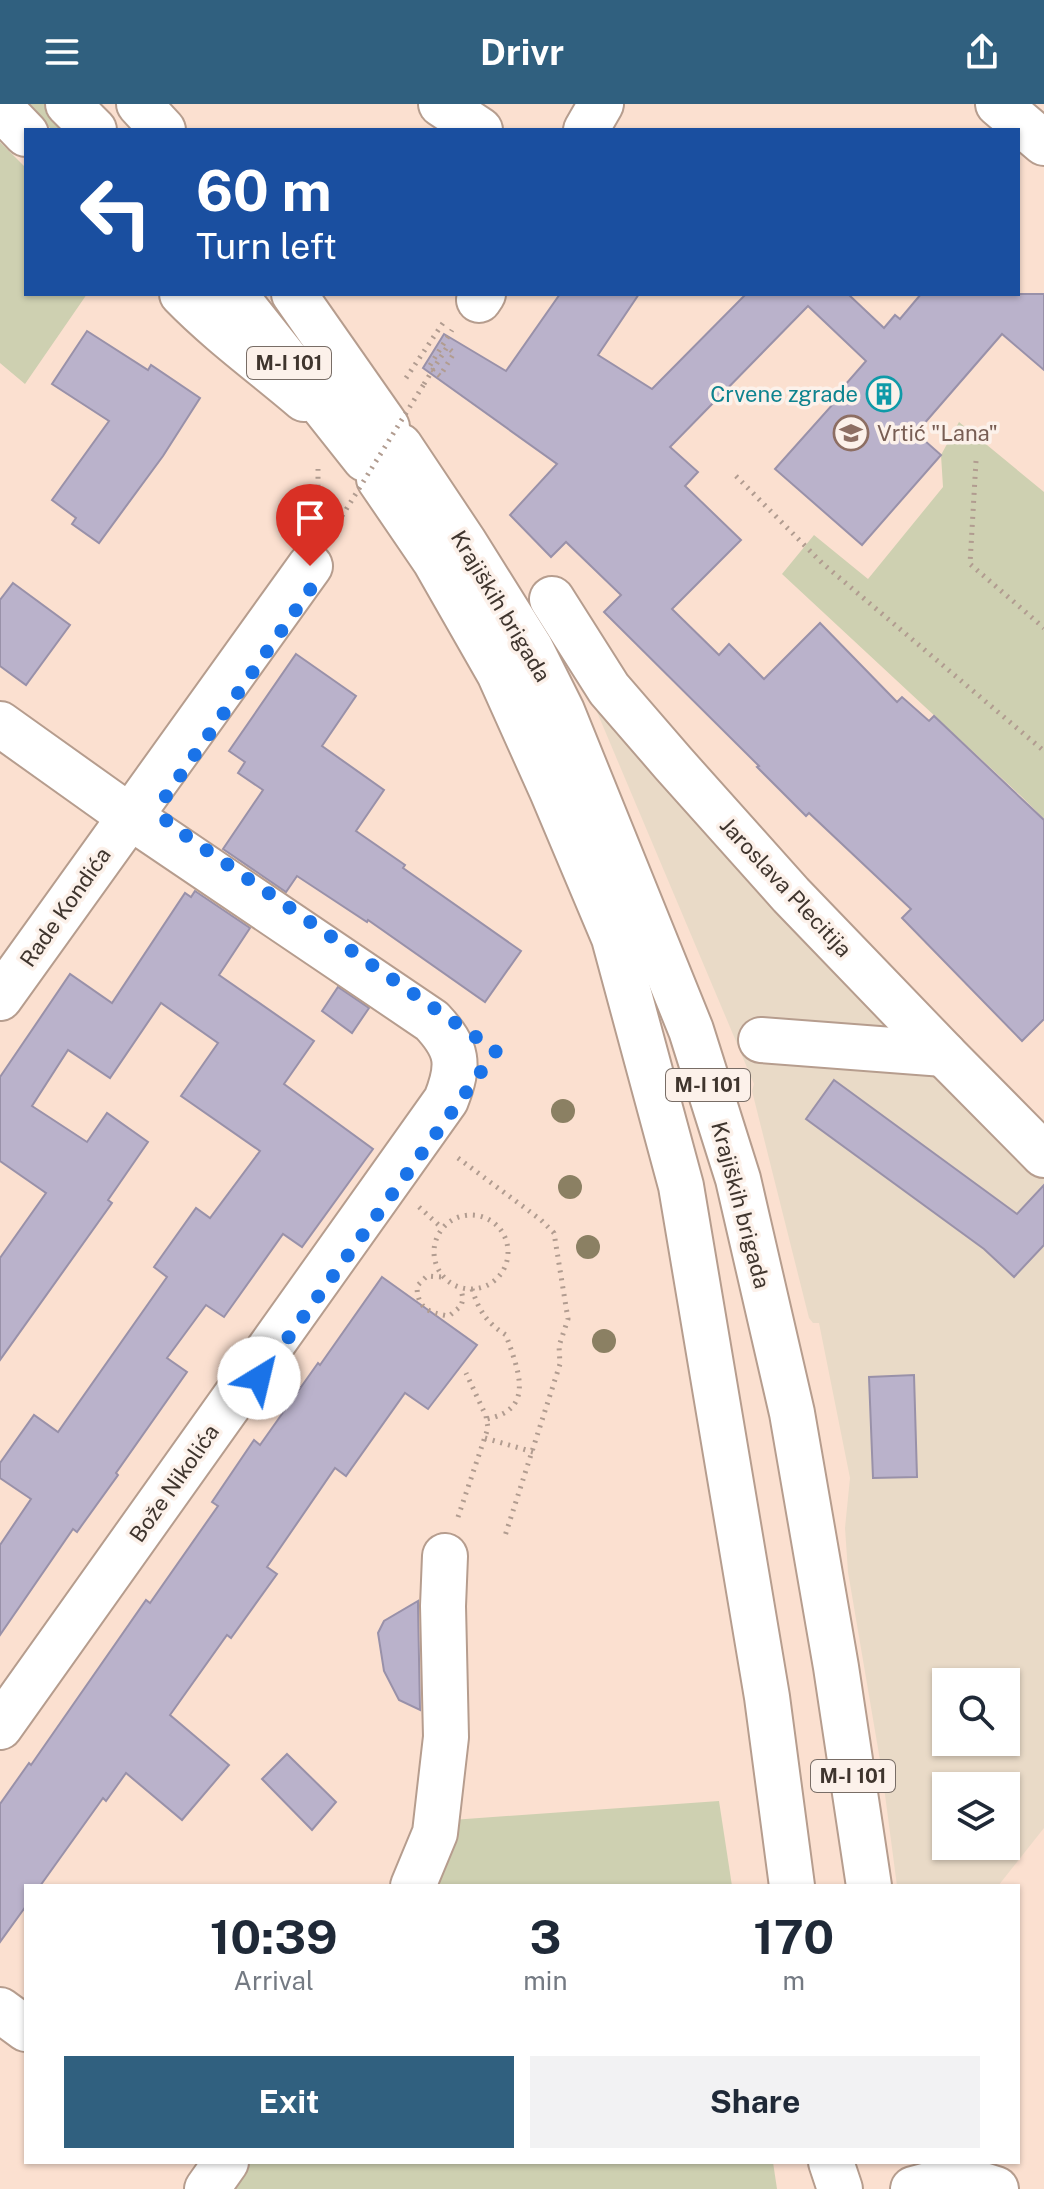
<!DOCTYPE html>
<html lang="en">
<head>
<meta charset="utf-8">
<style>
	body { margin:0; font-family:"Public Sans",sans-serif; background:#f2f2f3; color:#1f2937; height:100vh; display:flex; flex-direction:column; font-size:30px; white-space:nowrap }
	* { box-sizing:border-box; margin:0 }
	p { font-size:26px; color:#747a83 }
	.icon { flex:none; width:44px; height:44px; fill:none; stroke:currentColor; stroke-width:2; stroke-linecap:round; stroke-linejoin:round }
	.map { position:relative; flex:1; overflow:hidden }
	.panel { position:absolute; left:24px; top:1780px; width:996px; height:280px; display:flex; flex-direction:column; background:#fff; border-radius:0px; box-shadow:0 2px 6px #0004 }
	.panel>* { flex:none }
	.hud { position:absolute; left:24px; top:24px; width:996px; height:168px; border-radius:0px; box-shadow:0 2px 6px #0004; background:#1a4fa0; color:#fff; overflow:hidden }
	.controls { position:absolute; left:932px; top:1564px; display:grid; gap:16px }
	.controls a { display:grid; place-items:center; width:88px; height:88px; border-radius:0px; background:#fff; box-shadow:0 2px 6px #0004; font-size:40px }
	.pin { position:absolute; display:grid; place-items:center; width:68px; height:68px; color:#fff; margin:-82px -34px; border-radius:50% 50% 50% 0; rotate:-45deg; box-shadow:0 0 8px #0007 }
	.pin .icon { rotate:45deg }
	.me { position:absolute; width:88px; margin:-44px; rotate:36deg; stroke-linejoin:round; filter:drop-shadow(0 0 6px #0008) }
	.turn { display:flex; align-items:center; gap:28px; height:168px; padding:0 40px; font-size:36px }
	.turn .icon { width:104px; height:104px; stroke-width:2.5 }
	.turn b { display:block; font-size:56px; line-height:68px }
	.eta { display:flex; justify-content:space-evenly; align-items:center; height:136px; text-align:center }
	.eta b { font-size:48px; font-weight:700; line-height:56px }
	.button { display:flex; gap:16px; margin-top:auto; padding:16px 40px }
	.button a { flex:1; height:92px; border-radius:0px; background:#30607f; color:#fff; font-size:32px; font-weight:700; line-height:92px; text-align:center }
	.button a+a { background:#f2f2f3; color:#1f2937 }
	header { display:flex; justify-content:space-between; align-items:center; height:104px; padding:0 40px; background:#30607f; color:#fff; font-size:36px; font-weight:700 }
	.map>svg:first-child { display:block }
</style>
</head>
<body>
<header><svg class="icon" aria-label="menu" viewBox="0 0 24 24"><path d="M4 6h16M4 12h16M4 18h16"/></svg>Drivr<svg class="icon" aria-label="share" viewBox="0 0 24 24"><path d="M12 15V3M7 8l5-5 5 5M5 13v7h14v-7"/></svg></header>
<div class="map">
<svg width="1044" height="2085" viewBox="0 0 1044 2085">
	<rect width="100%" height="100%" fill="#fbe0d0"/>
	<path fill="#e9dac7" fill-rule="evenodd" d="M 589,589 L 1044,1063 L 1044,1724 L 998,1782 L 897,1782 L 882,1668 L 848,1468 L 845,1424 L 850,1374 L 819,1219 L 813,1219 L 809,1214 L 752,987 L 754,980 ZM 946,1578 L 1006,1578 L 1006,1638 L 946,1638 ZM 946,1682 L 1006,1682 L 1006,1742 L 946,1742 Z"/>
	<g fill="#ced0b1">
		<path d="M 27,0 L 48,0 L 74,26 L 52,26 Z"/>
		<path d="M 0,38 L 26,64 L 26,190 L 87,190 L 25,280 L 0,259 Z"/>
		<path d="M 959,318 L 1044,388 L 1044,715 L 1022,693 L 782,470 L 814,431 L 868,475 L 943,383 L 941,351 Z"/>
		<path d="M 719,1697 L 732,1782 L 429,1782 L 452,1716 Z"/>
		<path d="M 250,2058 L 773,2058 L 777,2085 L 230,2085 Z"/>
	</g>
	<g fill="#bab2cb" stroke="#9991a9" stroke-width="2">
		<path d="M 560,190 L 639,190 L 598,251 L 652,285 L 746,190 L 848,190 L 884,224 L 895,211 L 900,215 L 921,190 L 1044,190 L 1044,266 L 1002,230 L 916,329 L 941,351 L 862,441 L 775,365 L 834,299 L 831,297 L 866,257 L 808,202 L 670,343 L 698,368 L 685,382 L 741,436 L 672,505 L 719,551 L 729,540 L 764,575 L 820,519 L 897,598 L 902,593 L 929,617 L 934,612 L 1044,716 L 1044,915 L 1022,937 L 902,814 L 911,805 L 809,709 L 806,712 L 757,663 L 759,662 L 604,508 L 621,491 L 566,438 L 551,453 L 510,411 L 557,360 L 423,264 L 444,230 L 506,267 Z"/>
		<path d="M 87,227 L 148,266 L 151,261 L 200,294 L 163,352 L 99,439 L 72,420 L 76,414 L 52,396 L 109,317 L 52,280 Z"/>
		<path d="M 13,479 L 70,521 L 26,581 L 0,562 L 0,496 Z"/>
		<path d="M 296,550 L 356,592 L 322,642 L 384,686 L 356,727 L 405,761 L 403,764 L 521,847 L 485,898 L 368,816 L 367,818 L 297,772 L 286,788 L 223,745 L 263,686 L 238,669 L 245,658 L 229,647 Z"/>
		<path d="M 195,787 L 250,824 L 219,871 L 314,937 L 284,980 L 373,1045 L 302,1143 L 283,1130 L 224,1213 L 206,1201 L 167,1254 L 187,1268 L 116,1369 L 118,1371 L 77,1428 L 73,1425 L 0,1531 L 0,1441 L 31,1395 L 0,1374 L 0,1359 L 34,1311 L 58,1328 L 167,1173 L 154,1163 L 196,1104 L 210,1114 L 260,1047 L 181,992 L 218,939 L 161,899 L 110,974 L 68,946 L 32,1002 L 87,1038 L 107,1009 L 148,1038 L 108,1096 L 112,1099 L 0,1256 L 0,1154 L 46,1089 L 0,1057 L 0,973 L 70,870 L 112,899 L 185,789 L 191,793 Z"/>
		<path d="M 338,883 L 369,904 L 352,929 L 322,907 Z"/>
		<path d="M 834,976 L 1017,1110 L 1044,1081 L 1044,1141 L 1014,1173 L 984,1145 L 806,1015 Z"/>
		<path d="M 382,1173 L 477,1241 L 428,1305 L 405,1289 L 346,1372 L 335,1364 L 267,1463 L 277,1470 L 231,1534 L 227,1531 L 170,1611 L 229,1661 L 182,1716 L 126,1669 L 106,1697 L 103,1694 L 40,1782 L 26,1782 L 26,1802 L 0,1838 L 0,1700 L 29,1659 L 31,1661 L 146,1496 L 150,1499 L 218,1402 L 212,1398 L 254,1336 L 260,1341 L 318,1259 L 320,1261 Z"/>
		<path d="M 914,1271 L 917,1373 L 873,1374 L 869,1273 Z"/>
		<path d="M 418,1497 L 418,1503 L 420,1606 L 399,1596 L 384,1567 L 378,1529 L 384,1517 Z"/>
		<path d="M 287,1650 L 336,1698 L 312,1726 L 262,1675 Z"/>
	</g>
	<g fill="none" stroke-linecap="round" stroke-linejoin="round">
		<g stroke="#b69d8e" stroke-width="48">
			<g id="minor">
				<path d="M 441,0 L 480,26"/>
				<path d="M 998,0 L 1044,39"/>
				<path d="M 0,3 L 26,30"/>
				<path d="M 586,26 L 601,0"/>
				<path d="M 182,190 C 220,229 263,260 304,295"/>
				<path d="M 479,196 L 483,190"/>
				<path d="M 552,495 L 609,585 L 673,659 L 791,791 L 948,954 L 1044,1051"/>
				<path d="M 0,620 L 129,712 L 432,917 C 458,945 460,960 446,996 L 0,1623"/>
				<path d="M 0,894 L 310,462"/>
				<path d="M 761,936 L 944,950"/>
				<path d="M 413,1782 L 435,1729 L 446,1633 L 443,1502 L 445,1452"/>
				<path d="M 0,1906 L 26,1925"/>
				<path d="M 207,2085 L 226,2058"/>
			</g>
		</g>
		<g stroke="#b69d8e" stroke-width="48">
			<g id="major">
				<path d="M 68,0 L 94,26"/>
				<path d="M 139,0 L 163,26"/>
				<path d="M 234,190 L 365,355"/>
				<path d="M 294,190 L 387,323"/>
				<path d="M 400,342 L 464,438 L 531,545 L 562,607 L 691,926 L 738,1075 L 792,1309 L 836,1563 L 869,1782"/>
				<path d="M 379,375 L 435,457 L 499,569 L 552,687 L 614,834 L 681,1082 L 767,1593 L 792,1782"/>
				<path d="M 831,2058 L 840,2085"/>
				<path d="M 913,2085 C 946,2075 963,2074 996,2085"/>
			</g>
		</g>
		<g stroke="#b19c90" stroke-width="5" stroke-dasharray="2 6" stroke-linecap="butt">
			<path d="M 406,274 L 443,219"/>
			<path d="M 424,280 L 447,243 L 454,249 L 440,272 L 429,263 L 452,226"/>
			<path d="M 976,357 L 970,460 L 1044,524"/>
			<path d="M 736,372 L 822,459 L 1044,647"/>
			<path d="M 309,421 L 318,397 L 318,365"/>
			<path d="M 331,428 L 342,412"/>
			<path d="M 458,1054 L 541,1116 L 554,1129 L 568,1215 L 559,1242 L 560,1260 L 504,1435"/>
			<path d="M 419,1103 L 442,1124"/>
			<circle cx="471" cy="1148" r="37"/>
			<path d="M 441,1173 L 427,1172 L 417,1182 C 417,1205 430,1209 449,1212 L 461,1202 L 463,1195 L 461,1185"/>
			<path d="M 472,1185 C 479,1207 487,1219 506,1231 C 518,1266 536,1305 487,1315"/>
			<path d="M 485,1334 L 533,1348"/>
			<path d="M 458,1413 L 488,1324 L 486,1312 L 466,1269"/>
		</g>
		<use href="#minor" stroke="#fff" stroke-width="44"/>
		<use href="#major" stroke="#fff" stroke-width="44"/>
		<path stroke="#b19c90" stroke-width="5" stroke-dasharray="2 6" stroke-linecap="butt" d="M 342,412 L 424,280"/>
	</g>
	<g fill="#8b8063">
		<circle cx="563" cy="1007" r="12"/>
		<circle cx="570" cy="1083" r="12"/>
		<circle cx="588" cy="1143" r="12"/>
		<circle cx="604" cy="1237" r="12"/>
	</g>
	<g fill="none" stroke-linecap="round" stroke-linejoin="round">
		<path stroke="#1a73e8" stroke-width="14" stroke-dasharray="0 25.2" d="M 259,1274 L 496,947 L 169,720 C 161,711 162,702 166,692 L 312,483 L 310,462"/>
	</g>
	<defs>
		<g id="building-ring" transform="scale(1.8)"><circle r="9.5" fill="#fcf1ea" stroke="#0f9aa8" stroke-width="1.5"/><path d="M-4-6H4V6H1V3H-1V6H-4ZM-2.5-4.3h1.7v1.8h-1.7ZM.8-4.3h1.7v1.8H.8ZM-2.5-1h1.7V.8h-1.7ZM.8-1h1.7V.8H.8Z" fill="#0f9aa8"/></g>
		<g id="school-ring" transform="scale(1.8)"><circle r="9.5" fill="#fcf1ea" stroke="#8d6e63" stroke-width="1.5"/><path d="M0-5L7-2L0 1L-7-2ZM-4 1L0 2.5L4 1V4Q0 6-4 4Z" fill="#8d6e63"/></g>
	</defs>
	<g fill-rule="evenodd">
		<use href="#building-ring" x="884" y="290"/>
		<use href="#school-ring" x="851" y="329"/>
	</g>
	<g text-anchor="middle" dominant-baseline="central" stroke-width="7" stroke-linejoin="round" paint-order="stroke">
		<g fill="#fcf1ea" stroke="#786d66" stroke-width="2">
			<rect x="247" y="243" width="84" height="32" rx="6"/>
			<rect x="666" y="965" width="84" height="32" rx="6"/>
			<rect x="811" y="1656" width="84" height="32" rx="6"/>
		</g>
		<g font-size="20" font-weight="bold" fill="#3f352e">
			<text x="289" y="259">M-I 101</text>
			<text x="708" y="981">M-I 101</text>
			<text x="853" y="1672">M-I 101</text>
		</g>
		<g font-size="22" fill="#0d838f" stroke="#fcf1ea" text-anchor="end">
			<text x="858" y="290">Crvene zgrade</text>
		</g>
		<g font-size="22" fill="#785e54" stroke="#fcf1ea" text-anchor="start">
			<text x="877" y="329">Vrtić "Lana"</text>
		</g>
		<g font-size="22" fill="#3f352e" stroke="#fcf1ea">
			<text transform="translate(501 502) rotate(59)">Krajiških brigada</text>
			<text transform="translate(786 783) rotate(47)">Jaroslava Plecitija</text>
			<text transform="translate(65 803) rotate(-55)">Rade Kondića</text>
			<text transform="translate(741 1101) rotate(75)">Krajiških brigada</text>
			<text transform="translate(174 1379) rotate(-55)">Bože Nikolića</text>
		</g>
	</g>
</svg>
<div class="controls">
<a><svg class="icon" aria-label="search" viewBox="0 0 24 24"><circle cx="10" cy="10" r="6"/><path d="M15 15l6 6"/></svg></a>
<a><svg class="icon" aria-label="layers" viewBox="0 0 24 24"><path d="M12 4l9 5-9 5-9-5zM3 14l9 5 9-5"/></svg></a>
</div>
<div class="pin" style="left:310px;top:462px;background:#d93025"><svg class="icon" aria-label="arrive" viewBox="0 0 24 24"><path d="M6 21V4h12l-3 4 3 4H6"/></svg></div>
<svg class="me" style="left:259px;top:1274px" viewBox="-20 -20 40 40"><circle r="19" fill="#fff"/><path d="M0-13L10 11 0 6-10 11z" fill="#1a73e8"/></svg>
<div class="hud">
<div class="turn"><svg class="icon" aria-label="left" viewBox="0 0 24 24"><path d="M17 20v-9H6M10 6l-5 5 5 5"/></svg><div><b>60 m</b>Turn left</div></div>
</div>
<section class="panel">
<div class="eta">
<div><b>10:39</b><p>Arrival</p></div>
<div><b>3</b><p>min</p></div>
<div><b>170</b><p>m</p></div>
</div>
<div class="button"><a>Exit</a><a>Share</a></div>
</section>
</div>
</body>
</html>
